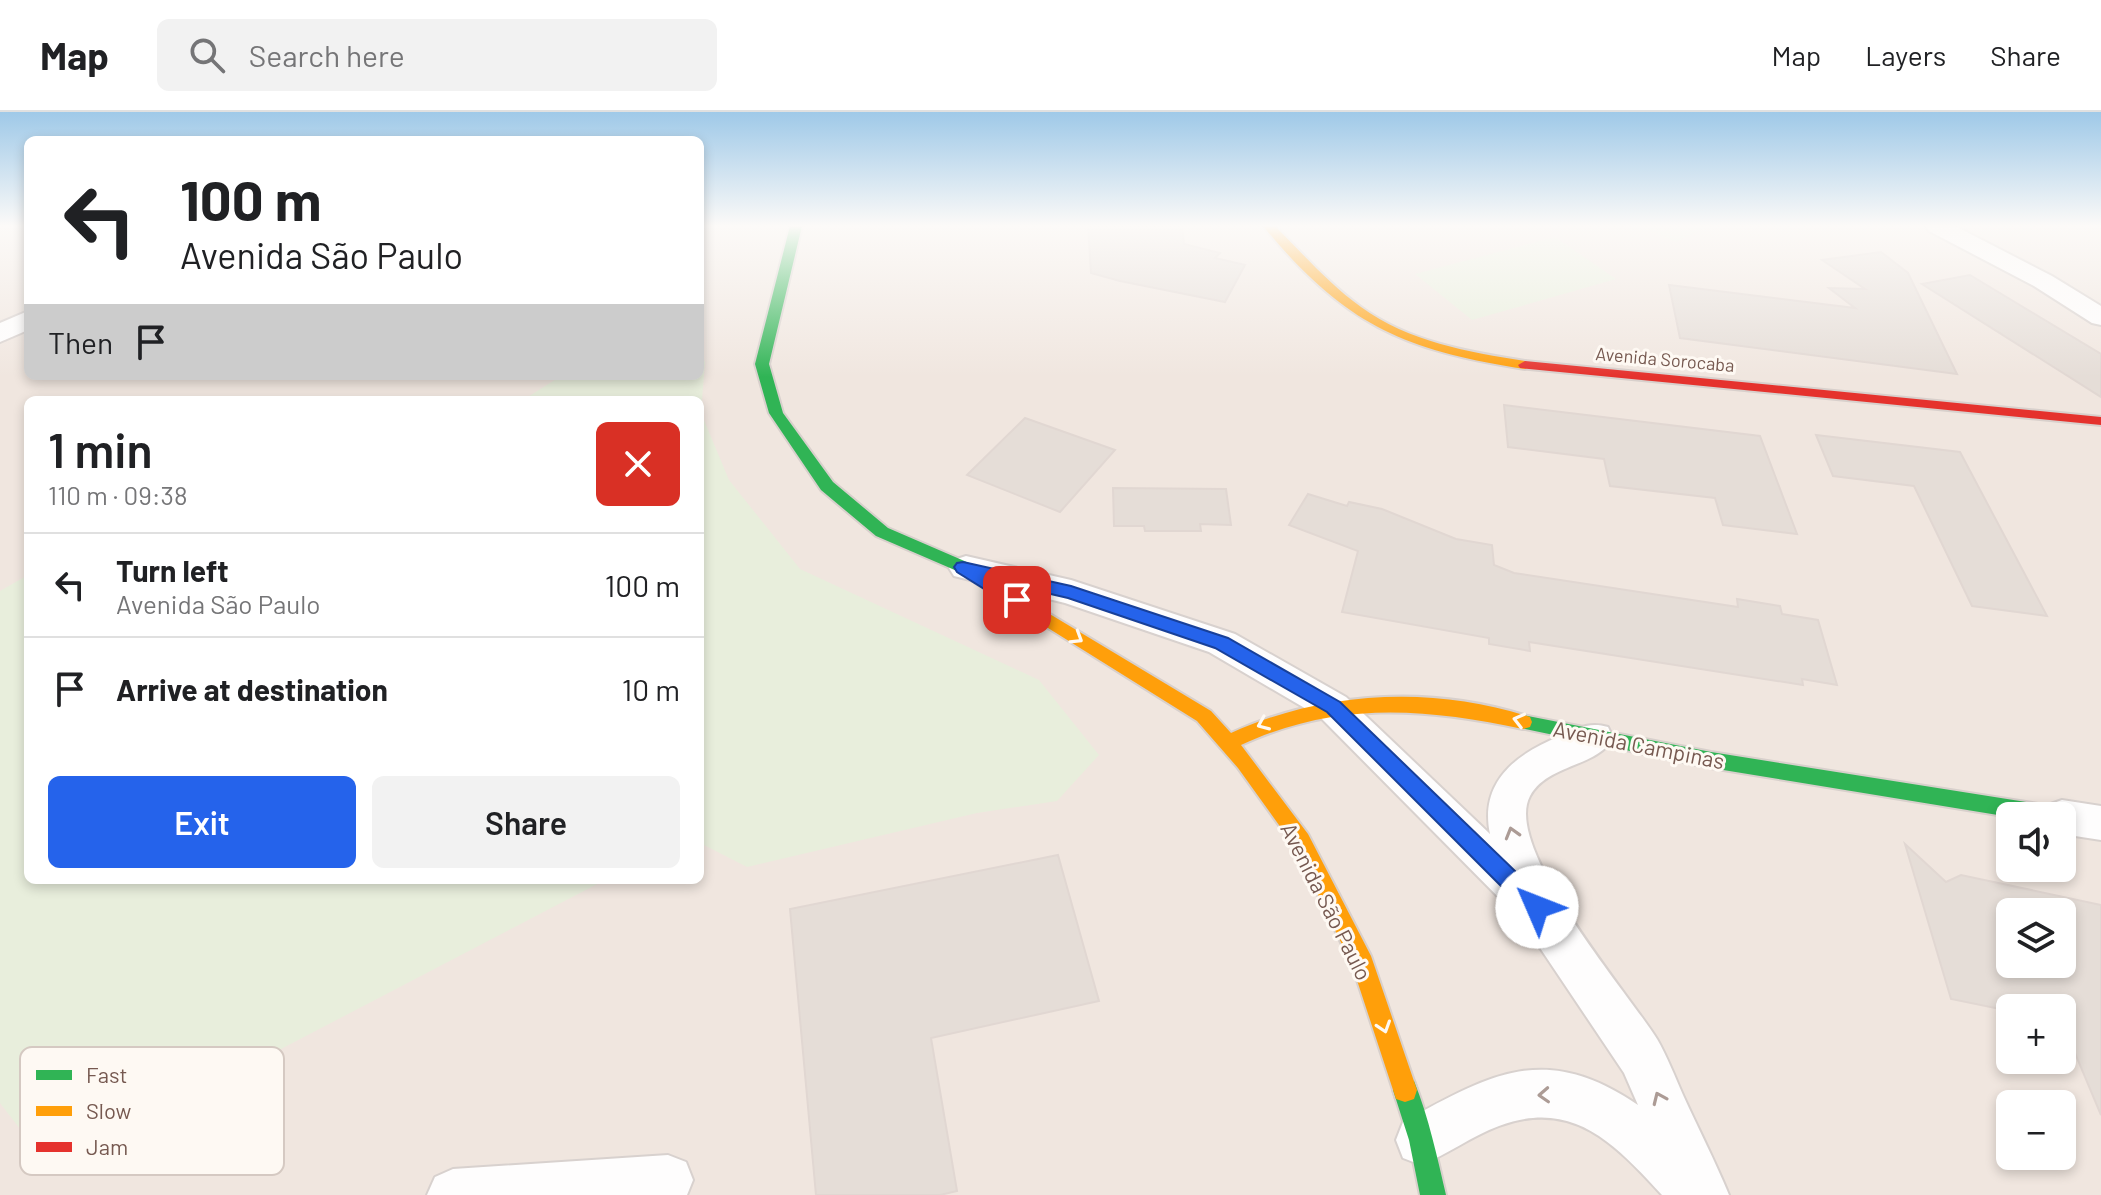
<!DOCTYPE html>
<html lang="en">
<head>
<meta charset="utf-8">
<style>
	body { margin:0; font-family:Barlow,sans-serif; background:#f2f2f2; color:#202124; height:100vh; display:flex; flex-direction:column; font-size:30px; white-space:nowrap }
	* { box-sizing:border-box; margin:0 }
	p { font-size:26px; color:#757577 }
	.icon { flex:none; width:44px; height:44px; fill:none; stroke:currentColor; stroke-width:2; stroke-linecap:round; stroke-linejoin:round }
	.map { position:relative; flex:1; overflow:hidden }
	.details { position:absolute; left:24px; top:284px; width:680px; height:488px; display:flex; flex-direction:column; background:#fff; border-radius:12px; box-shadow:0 4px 12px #0003 }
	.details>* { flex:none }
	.banner { position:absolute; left:24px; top:24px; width:680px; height:244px; border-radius:12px; box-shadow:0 4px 12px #0003; background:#fff; color:#202124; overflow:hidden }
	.tools { position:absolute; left:1996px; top:690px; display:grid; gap:16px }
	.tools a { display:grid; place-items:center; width:80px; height:80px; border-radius:12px; background:#fff; box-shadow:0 4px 12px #0003; font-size:40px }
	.pin { position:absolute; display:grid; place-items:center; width:68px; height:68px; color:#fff; margin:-34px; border-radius:16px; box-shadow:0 4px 12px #0006 }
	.me { position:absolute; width:88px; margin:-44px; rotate:314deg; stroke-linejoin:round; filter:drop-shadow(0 0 6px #0008) }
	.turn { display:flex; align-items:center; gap:28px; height:168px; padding:0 24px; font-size:36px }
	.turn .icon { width:104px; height:104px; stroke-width:2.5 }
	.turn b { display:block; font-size:56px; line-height:68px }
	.then { display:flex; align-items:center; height:76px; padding:0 24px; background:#0003; gap:16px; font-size:30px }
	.round { display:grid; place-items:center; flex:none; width:84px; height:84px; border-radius:12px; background:#f2f2f2 }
	.headline { display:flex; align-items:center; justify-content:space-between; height:136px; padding:0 24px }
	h1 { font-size:48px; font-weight:600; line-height:60px }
	.cta { display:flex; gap:16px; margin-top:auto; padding:16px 24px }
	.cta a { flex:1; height:92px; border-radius:12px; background:#2563eb; color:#fff; font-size:32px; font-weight:600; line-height:92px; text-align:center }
	.cta a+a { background:#f2f2f2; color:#202124 }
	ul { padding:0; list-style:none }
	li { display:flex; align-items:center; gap:24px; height:104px; padding:0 24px; border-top:2px solid #e0e0e0 }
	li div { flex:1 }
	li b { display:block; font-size:30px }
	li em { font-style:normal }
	header { display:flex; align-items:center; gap:48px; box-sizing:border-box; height:112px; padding:0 40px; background:#fff; border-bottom:2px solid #e0e0e0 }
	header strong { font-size:38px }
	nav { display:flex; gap:44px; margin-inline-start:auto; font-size:28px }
	.search { width:560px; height:72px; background:#f2f2f2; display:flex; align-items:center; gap:20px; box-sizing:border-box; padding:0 28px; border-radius:12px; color:#757577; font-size:30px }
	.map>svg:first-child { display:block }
</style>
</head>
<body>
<header>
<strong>Map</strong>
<div class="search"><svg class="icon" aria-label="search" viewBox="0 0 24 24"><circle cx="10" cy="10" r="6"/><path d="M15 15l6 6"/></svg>Search here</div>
<nav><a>Map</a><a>Layers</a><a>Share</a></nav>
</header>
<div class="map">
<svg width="2101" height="1083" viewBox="0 0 2101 1083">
	<rect width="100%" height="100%" fill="#f8f4f0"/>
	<path fill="#f0e6df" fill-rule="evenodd" d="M 0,114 L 28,114 L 28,264 L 700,264 L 700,114 L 2101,114 L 2101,1083 L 0,1083 ZM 28,288 L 700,288 L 700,768 L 28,768 ZM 2010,704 L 2062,704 L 2062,756 L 2010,756 ZM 2010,800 L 2062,800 L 2062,852 L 2010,852 ZM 2010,896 L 2062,896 L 2062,948 L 2010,948 ZM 2010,992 L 2062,992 L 2062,1044 L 2010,1044 Z"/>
	<g fill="#e8eedc">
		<path d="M 1638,114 L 1709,114 L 1676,130 Z"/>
		<path d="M 1555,125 L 1616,167 L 1472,208 L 1415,162 Z"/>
		<path d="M 700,242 L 705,250 L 701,301 L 729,368 L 800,457 L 1039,568 L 1099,643 L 1057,689 L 977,701 L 747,755 L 700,731 L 700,288 L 523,288 L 561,264 L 700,264 Z"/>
		<path d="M 28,463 L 28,768 L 605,768 L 51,1057 L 0,991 L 0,479 Z"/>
	</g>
	<g fill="#e5ddd7" stroke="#e1d7d2" stroke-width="2" fill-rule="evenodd">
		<path d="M 1088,114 L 1182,114 L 1184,132 L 1220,141 L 1215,146 L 1245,153 L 1225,190 L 1120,169 L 1091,161 Z"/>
		<path d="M 1881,140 L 1908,161 L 1957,262 L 1680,226 L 1669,173 L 1855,196 L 1829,176 L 1865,177 L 1822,148 Z"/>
		<path d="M 1970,163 L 2101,242 L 2101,285 L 1922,172 Z"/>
		<path d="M 1504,293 L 1760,324 L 1797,422 L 1723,413 L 1715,386 L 1610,374 L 1604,347 L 1508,335 Z"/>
		<path d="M 1025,306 L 1115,338 L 1060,400 L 967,363 Z"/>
		<path d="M 1816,323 L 1960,340 L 2047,504 L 1972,494 L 1914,374 L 1833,364 Z"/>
		<path d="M 1113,376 L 1226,377 L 1231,413 L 1200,412 L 1201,419 L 1145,419 L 1144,414 L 1114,414 Z"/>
		<path d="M 1308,382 L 1347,394 L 1349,390 L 1382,397 L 1456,427 L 1492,433 L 1494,453 L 1514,461 L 1738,495 L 1737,487 L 1780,494 L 1782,502 L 1818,508 L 1837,573 L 1802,567 L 1803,573 L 1529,530 L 1530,539 L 1489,532 L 1489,526 L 1342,500 L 1358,439 L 1289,413 Z"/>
		<path d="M 1905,732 L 1946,770 L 1961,763 L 2101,793 L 2101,1003 L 2062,910 L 2062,896 L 2010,896 L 2010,899 L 1951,887 ZM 2010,800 L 2062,800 L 2062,852 L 2010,852 Z"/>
		<path d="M 1058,743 L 1099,889 L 931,926 L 957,1079 L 940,1083 L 816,1083 L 790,797 Z"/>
	</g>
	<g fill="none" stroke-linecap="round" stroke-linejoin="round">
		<g stroke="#d8d1ce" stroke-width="4">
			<g id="street">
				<path d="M 1925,114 L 1955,114 L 2052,164 L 2101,194 L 2101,213 L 2092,211 L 2034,174 L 1929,119 Z"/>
				<path d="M 28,199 L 28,218 L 0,230 L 0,211 Z"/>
				<path d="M 966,444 L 1071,468 L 1235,522 L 1346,585 L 1490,722 C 1479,670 1516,642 1560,624 C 1577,617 1589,609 1608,615 L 1613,626 C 1598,655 1547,652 1530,684 C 1502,736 1630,883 1657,927 C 1667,944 1675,965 1683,983 C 1698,1016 1715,1049 1729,1083 L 1662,1083 C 1615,1032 1573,986 1499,1014 C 1472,1024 1448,1042 1421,1053 L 1403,1046 L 1396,1028 L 1403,1010 C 1492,961 1546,930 1638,993 L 1624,961 L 1522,809 L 1320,605 L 1209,540 L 1065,491 L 954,464 L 949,456 L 954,448 Z"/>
				<path d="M 2062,688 L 2101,694 L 2101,728 L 2062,722 L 2062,704 L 2042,704 L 2048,693 Z"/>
				<path d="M 668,1043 L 686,1050 L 693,1068 L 687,1083 L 427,1083 L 435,1065 L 453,1057 Z"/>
			</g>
		</g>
		<g stroke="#d8d0cc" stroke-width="4">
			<g id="fast">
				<path d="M 790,114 L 802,114 L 769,252 L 783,301 L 833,370 L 888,416 L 969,451 L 996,468 L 999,472 L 996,476 L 984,476 L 957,459 L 876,424 L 821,378 L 769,301 L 755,252 Z"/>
				<path d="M 1523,603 L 1711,640 L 2057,695 L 2064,698 L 2067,704 L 2062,711 L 2062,704 L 2010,705 L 1711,656 L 1516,615 L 1514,610 L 1516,605 Z"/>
				<path d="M 1405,966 L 1414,969 C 1429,1006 1437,1045 1446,1083 L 1420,1083 L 1409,1028 L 1393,978 L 1396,969 Z"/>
			</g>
		</g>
		<g stroke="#d8d0cc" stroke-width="4">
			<g id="slow">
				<path d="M 1263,114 L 1275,114 C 1303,142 1329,172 1361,195 C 1409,230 1468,240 1525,249 L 1532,253 L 1525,257 C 1402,238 1344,212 1263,114 Z"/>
				<path d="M 990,466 L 1211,599 L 1231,621 C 1323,579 1433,573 1530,605 L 1532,610 L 1530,615 L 1523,617 C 1424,596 1336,589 1241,633 L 1308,722 L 1371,844 L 1417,978 L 1414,987 L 1405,990 L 1396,987 L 1352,853 L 1294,734 L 1238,656 L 1197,609 L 984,476 L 981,472 L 984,468 Z"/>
			</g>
		</g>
		<g stroke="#d8d0cc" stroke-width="4">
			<path id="jam" d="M 1525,249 L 2101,305 L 2101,313 L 1520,256 L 1518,253 Z"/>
		</g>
		<use href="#street" fill="#fefdfd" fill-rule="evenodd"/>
		<use href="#fast" fill="#30b455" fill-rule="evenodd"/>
		<use href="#slow" fill="#ff9f0a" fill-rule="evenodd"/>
		<use href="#jam" fill="#e5322d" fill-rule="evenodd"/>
	</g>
	<defs><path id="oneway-chevron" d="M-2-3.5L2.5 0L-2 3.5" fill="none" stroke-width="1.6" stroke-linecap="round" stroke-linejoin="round" transform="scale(2)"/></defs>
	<g stroke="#fef9f3">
		<use href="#oneway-chevron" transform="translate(1077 526) rotate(32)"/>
		<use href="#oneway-chevron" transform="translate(1519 608) rotate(-166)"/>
		<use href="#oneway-chevron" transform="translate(1263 612) rotate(157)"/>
		<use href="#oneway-chevron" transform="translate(1384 915) rotate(72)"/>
	</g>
	<g stroke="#ac9b95">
		<use href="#oneway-chevron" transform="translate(1512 721) rotate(-106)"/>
		<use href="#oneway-chevron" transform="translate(1544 983) rotate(177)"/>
		<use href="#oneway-chevron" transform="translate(1659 986) rotate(-114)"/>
	</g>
	<linearGradient id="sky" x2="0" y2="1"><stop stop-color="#9fc9e8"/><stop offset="0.43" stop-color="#fcfaf8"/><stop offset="1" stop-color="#fcfaf8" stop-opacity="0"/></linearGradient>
	<rect width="2101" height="265" fill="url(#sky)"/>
	<path fill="#2563eb" stroke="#184099" stroke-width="2" d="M 963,450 L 1071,474 L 1228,526 L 1340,590 L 1545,788 L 1548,795 L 1545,802 L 1537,805 L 1529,802 L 1327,600 L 1215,536 L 1068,486 L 999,470 L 1025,488 L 1023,493 L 1010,493 L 957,460 L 954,455 L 957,451 Z"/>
	<g text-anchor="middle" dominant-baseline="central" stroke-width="6" stroke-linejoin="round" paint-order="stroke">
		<g font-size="18" fill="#765950" stroke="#fef9f3">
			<text transform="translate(1665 247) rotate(5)">Avenida Sorocaba</text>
		</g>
		<g font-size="22" fill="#765950" stroke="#fef9f3">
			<text transform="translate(1639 632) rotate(11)">Avenida Campinas</text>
			<text transform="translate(1327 789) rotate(63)">Avenida São Paulo</text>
		</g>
	</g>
	<rect x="20" y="935" width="264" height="128" rx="12" fill="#fef9f3" stroke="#d5c9c2" stroke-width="2"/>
	<rect x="36" y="958" width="36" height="10" fill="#30b455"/>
	<rect x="36" y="994" width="36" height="10" fill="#ff9f0a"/>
	<rect x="36" y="1030" width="36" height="10" fill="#e5322d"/>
	<g font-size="22" fill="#765950">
		<text x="86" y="971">Fast</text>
		<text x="86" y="1007">Slow</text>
		<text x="86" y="1043">Jam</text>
	</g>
</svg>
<div class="tools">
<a><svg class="icon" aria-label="sound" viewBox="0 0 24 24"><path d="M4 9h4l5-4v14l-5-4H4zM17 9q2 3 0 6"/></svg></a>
<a><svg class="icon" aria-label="layers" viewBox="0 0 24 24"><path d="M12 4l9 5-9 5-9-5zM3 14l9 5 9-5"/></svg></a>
<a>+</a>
<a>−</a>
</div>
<div class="pin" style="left:1017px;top:488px;background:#d93025"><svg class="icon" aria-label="arrive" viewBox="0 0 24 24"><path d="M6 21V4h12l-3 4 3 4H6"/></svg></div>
<svg class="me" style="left:1537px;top:795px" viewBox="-20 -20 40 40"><circle r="19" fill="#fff"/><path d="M0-13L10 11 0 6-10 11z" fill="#2563eb"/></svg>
<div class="banner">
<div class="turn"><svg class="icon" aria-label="left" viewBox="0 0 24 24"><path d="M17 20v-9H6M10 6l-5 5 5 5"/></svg><div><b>100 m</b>Avenida São Paulo</div></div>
<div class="then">Then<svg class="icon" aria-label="arrive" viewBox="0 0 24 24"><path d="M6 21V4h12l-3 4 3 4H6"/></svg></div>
</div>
<section class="details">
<div class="headline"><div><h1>1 min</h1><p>110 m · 09:38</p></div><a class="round" style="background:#d93025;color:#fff"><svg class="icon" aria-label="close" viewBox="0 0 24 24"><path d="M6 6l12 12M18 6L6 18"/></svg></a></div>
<ul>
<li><svg class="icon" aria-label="left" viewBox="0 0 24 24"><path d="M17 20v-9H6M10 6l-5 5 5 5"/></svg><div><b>Turn left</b><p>Avenida São Paulo</p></div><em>100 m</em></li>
<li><svg class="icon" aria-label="arrive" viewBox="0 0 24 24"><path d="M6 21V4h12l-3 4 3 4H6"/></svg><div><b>Arrive at destination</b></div><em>10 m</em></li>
</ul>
<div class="cta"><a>Exit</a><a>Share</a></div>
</section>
</div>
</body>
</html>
